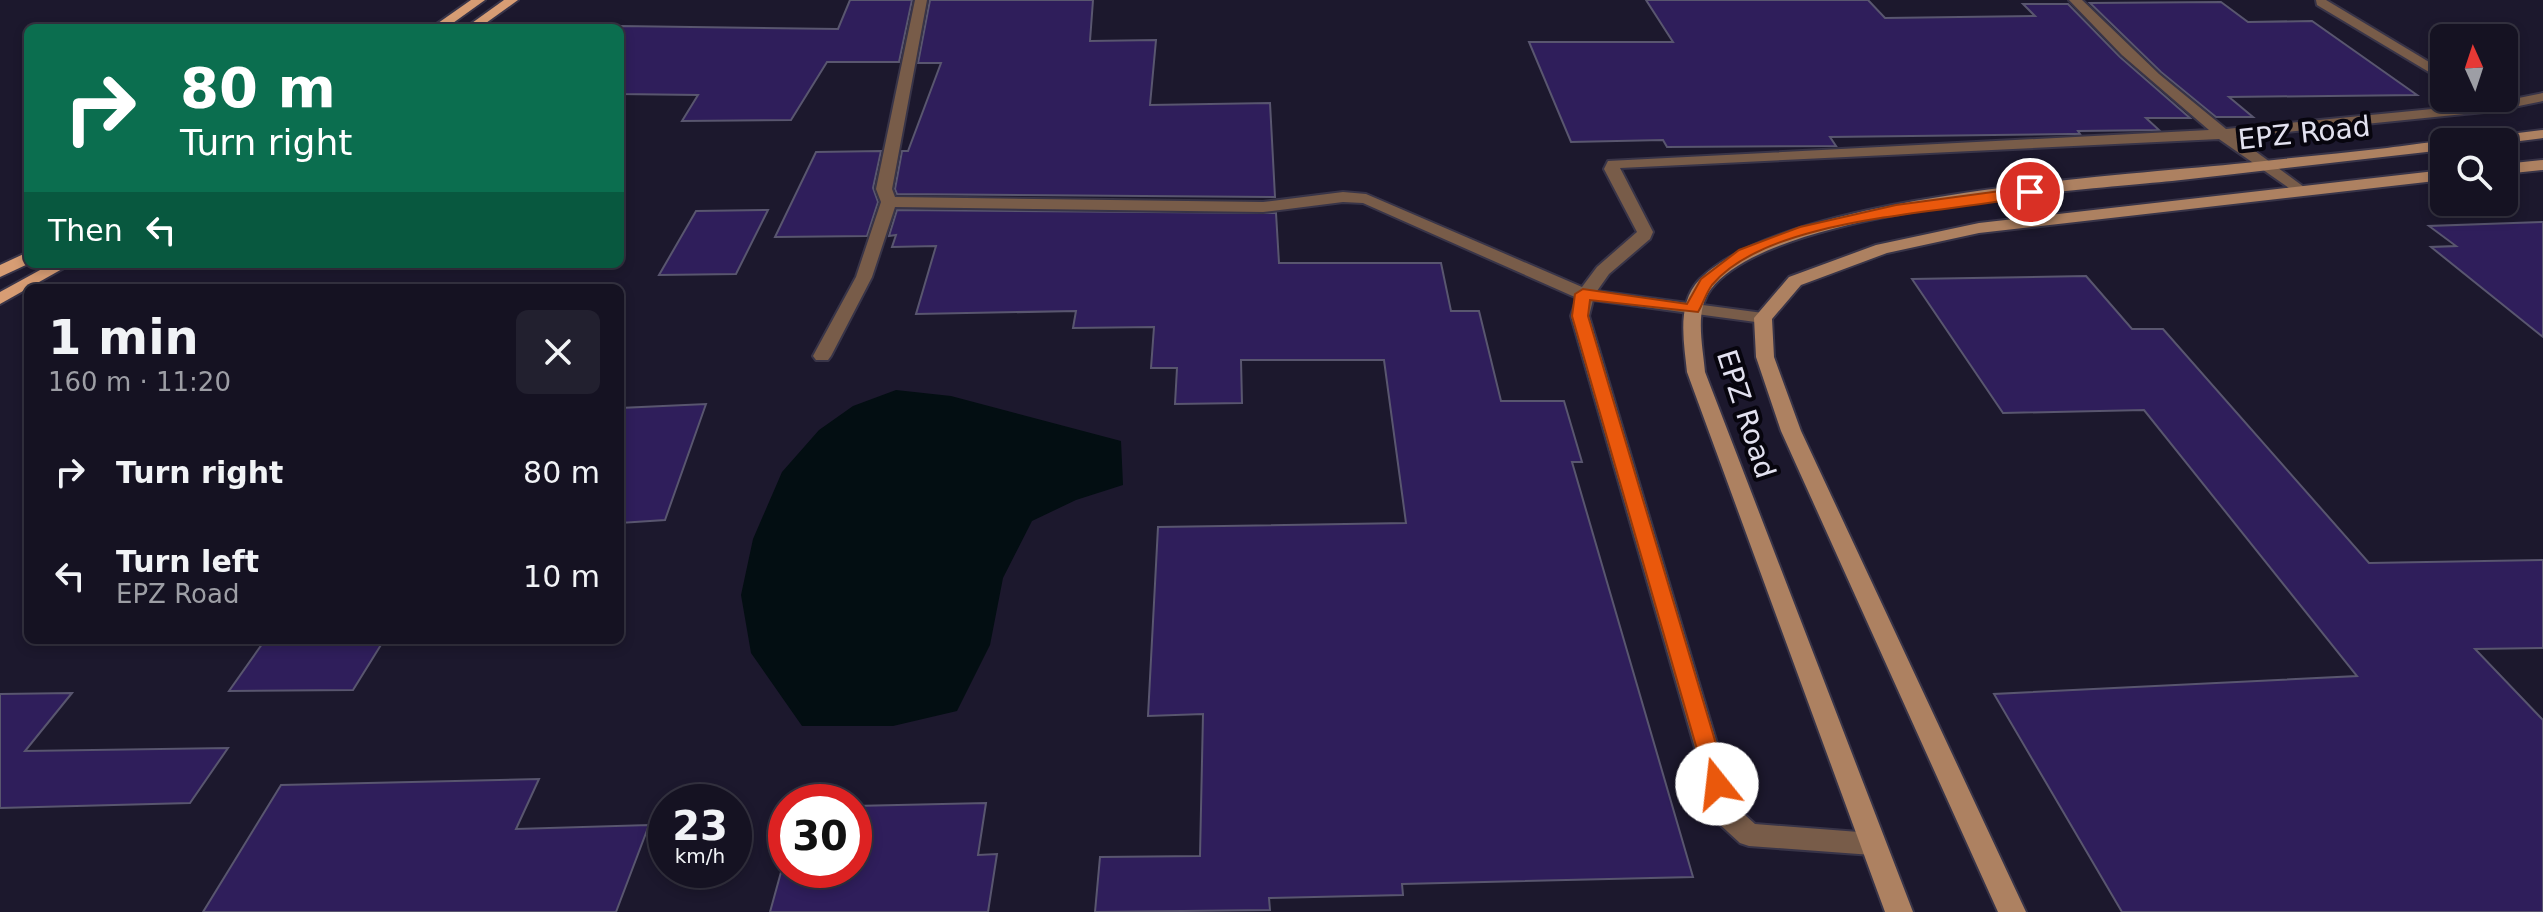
<!DOCTYPE html>
<html lang="en">
<head>
<meta charset="utf-8">
<style>
	body { margin:0; font-family:"DejaVu Sans",sans-serif; background:#22202f; color:#f1f3f6; height:100vh; display:flex; flex-direction:column; font-size:30px; white-space:nowrap }
	* { box-sizing:border-box; margin:0 }
	p { font-size:26px; color:#9d9ea5 }
	.icon { flex:none; width:44px; height:44px; fill:none; stroke:currentColor; stroke-width:2; stroke-linecap:round; stroke-linejoin:round }
	.map { position:relative; flex:1; overflow:hidden }
	.side { position:absolute; left:24px; top:284px; width:600px; height:360px; display:flex; flex-direction:column; background:#151222; border-radius:12px; box-shadow:0 4px 12px #0003,0 0 0 2px #343240 }
	.side>* { flex:none }
	.hud { position:absolute; left:24px; top:24px; width:600px; height:244px; border-radius:12px; box-shadow:0 4px 12px #0003,0 0 0 2px #343240; background:#0b6e4f; color:#fff; overflow:hidden }
	.needle { width:52px; rotate:357deg }
	.buttons { position:absolute; left:2430px; top:24px; display:grid; gap:16px }
	.buttons a { display:grid; place-items:center; width:88px; height:88px; border-radius:12px; background:#151222; box-shadow:0 4px 12px #0003,0 0 0 2px #343240; font-size:40px }
	.speed { position:absolute; left:648px; top:784px; display:flex; gap:16px; font-size:40px; font-weight:700; text-align:center }
	.speed>* { display:grid; place-content:center; width:104px; height:104px; border-radius:50%; background:#151222; box-shadow:0 4px 12px #0003,0 0 0 2px #343240; line-height:1 }
	.speed small { font-size:20px; font-weight:400 }
	.speed .limit { border:12px solid #d22; background:#fff; color:#111 }
	.pin { position:absolute; display:grid; place-items:center; width:68px; height:68px; color:#fff; margin:-34px; border:4px solid #fff; border-radius:50%; box-shadow:0 2px 8px #0007 }
	.me { position:absolute; width:88px; margin:-44px; rotate:344deg; stroke-linejoin:round; filter:drop-shadow(0 0 6px #0008) }
	.turn { display:flex; align-items:center; gap:28px; height:168px; padding:0 24px; font-size:36px }
	.turn .icon { width:104px; height:104px; stroke-width:2.5 }
	.turn b { display:block; font-size:56px; line-height:68px }
	.then { display:flex; align-items:center; height:76px; padding:0 24px; background:#0003; gap:16px; font-size:30px }
	.round { display:grid; place-items:center; flex:none; width:84px; height:84px; border-radius:12px; background:#22202f }
	.head { display:flex; align-items:center; justify-content:space-between; height:136px; padding:0 24px }
	h1 { font-size:48px; font-weight:600; line-height:60px }
	ul { padding:0; list-style:none }
	li { display:flex; align-items:center; gap:24px; height:104px; padding:0 24px }
	li div { flex:1 }
	li b { display:block; font-size:30px }
	li em { font-style:normal }
	.map>svg:first-child { display:block }
</style>
</head>
<body>
<div class="map">
<svg width="2543" height="912" viewBox="0 0 2543 912">
	<rect width="100%" height="100%" fill="#1c182d"/>
	<path fill="#030e12" d="M 896,390 L 951,396 L 1121,441 L 1123,485 L 1076,500 L 1032,521 L 1003,578 L 990,645 L 957,711 L 893,726 L 802,726 L 751,653 L 741,595 L 753,539 L 782,472 L 819,430 L 853,406 Z"/>
	<g fill="#2f1e5b" stroke="#59566f" stroke-width="2">
		<path d="M 850,0 L 912,0 L 899,62 L 827,62 L 791,120 L 682,121 L 698,95 L 620,94 L 620,26 L 838,29 Z"/>
		<path d="M 930,0 L 1093,0 L 1090,41 L 1156,40 L 1150,105 L 1270,103 L 1275,197 L 897,194 L 895,189 L 902,151 L 908,151 L 941,63 L 918,63 Z"/>
		<path d="M 1646,0 L 1868,0 L 1885,18 L 2035,16 L 2023,4 L 2068,4 L 2120,57 L 2190,118 L 2146,118 L 2159,130 L 2078,131 L 2080,134 L 2070,134 L 1830,137 L 1836,146 L 1667,147 L 1663,140 L 1571,142 L 1529,42 L 1673,42 Z"/>
		<path d="M 2221,2 L 2248,22 L 2312,21 L 2417,95 L 2229,97 L 2253,117 L 2216,117 L 2161,72 L 2090,3 Z"/>
		<path d="M 881,151 L 873,188 L 878,202 L 867,236 L 775,237 L 816,152 Z"/>
		<path d="M 768,210 L 736,274 L 659,275 L 696,211 Z"/>
		<path d="M 897,210 L 1276,213 L 1279,263 L 1441,263 L 1451,311 L 1479,311 L 1501,401 L 1564,401 L 1582,462 L 1572,462 L 1693,877 L 1402,884 L 1403,895 L 1269,898 L 1270,910 L 1095,912 L 1100,857 L 1200,856 L 1203,714 L 1148,716 L 1158,527 L 1406,523 L 1384,360 L 1241,360 L 1242,403 L 1175,404 L 1177,368 L 1151,368 L 1154,327 L 1073,328 L 1076,311 L 916,314 L 936,246 L 892,247 L 896,235 L 889,236 Z"/>
		<path d="M 2543,222 L 2543,337 L 2431,247 L 2456,246 L 2429,226 Z"/>
		<path d="M 2086,276 L 2132,329 L 2163,329 L 2369,563 L 2543,560 L 2543,648 L 2475,649 L 2543,720 L 2543,912 L 2122,912 L 1994,694 L 2357,676 L 2144,410 L 2003,413 L 1912,279 Z"/>
		<path d="M 706,404 L 665,520 L 620,523 L 620,408 Z"/>
		<path d="M 265,640 L 384,640 L 353,690 L 229,691 Z"/>
		<path d="M 72,693 L 25,751 L 228,748 L 190,803 L 0,808 L 0,694 Z"/>
		<path d="M 539,779 L 516,829 L 649,825 L 616,912 L 203,912 L 281,785 Z"/>
		<path d="M 986,803 L 978,855 L 997,854 L 988,912 L 770,912 L 786,854 L 786,870 L 854,870 L 854,806 Z"/>
	</g>
	<g fill="none" stroke-linecap="round" stroke-linejoin="round">
		<g stroke="#383448" stroke-width="4">
			<g id="minor">
				<path d="M 915,0 L 927,0 L 892,189 L 895,197 L 1263,202 L 1343,192 L 1366,194 L 1582,287 L 1597,267 L 1637,232 L 1604,169 L 1608,161 L 2209,130 L 2122,55 L 2069,0 L 2082,0 L 2159,74 L 2226,129 L 2494,103 L 2543,93 L 2543,101 L 2494,111 L 2236,137 L 2304,187 L 2307,190 L 2299,195 L 2219,139 L 1620,168 L 1653,232 L 1650,239 L 1609,274 L 1597,291 L 1763,313 L 1772,318 L 1763,323 L 1593,300 L 1589,316 L 1736,807 L 1755,824 L 1872,833 L 1881,836 L 1885,844 L 1881,852 L 1872,855 L 1749,846 L 1740,843 L 1716,821 L 1571,316 L 1577,298 L 1363,203 L 1343,202 L 1263,212 L 895,207 L 872,277 L 831,356 L 828,360 L 816,360 L 813,356 L 856,277 L 881,202 L 876,189 Z"/>
				<path d="M 2316,0 L 2326,0 L 2444,71 L 2444,81 L 2317,5 Z"/>
			</g>
		</g>
		<g stroke="#383448" stroke-width="4">
			<g id="secondary">
				<path d="M 2543,130 L 2543,138 L 2504,143 L 2471,142 L 2478,138 Z"/>
				<path d="M 2444,142 L 2444,150 C 2353,160 2263,171 2172,181 C 2072,191 1772,210 1711,289 C 1694,310 1703,347 1705,372 L 1913,912 L 1885,912 L 1687,372 C 1684,342 1676,303 1700,279 C 1789,192 2126,176 2255,162 C 2299,157 2343,153 2387,148 C 2405,146 2432,141 2444,142 Z"/>
				<path d="M 2543,160 L 2543,170 L 2504,174 L 2504,164 Z"/>
				<path d="M 2444,170 L 2444,180 L 1979,233 L 1887,253 L 1801,285 L 1772,319 L 1774,357 L 1801,431 L 2026,912 L 1998,912 L 1781,431 L 1756,357 L 1754,318 L 1789,277 L 1876,245 L 1979,223 Z"/>
			</g>
		</g>
		<g stroke="#383448" stroke-width="4">
			<g id="primary">
				<path d="M 471,0 L 485,0 L 446,28 L 431,28 Z"/>
				<path d="M 504,0 L 518,0 L 479,28 L 465,28 Z"/>
				<path d="M 28,252 L 28,264 L 0,277 L 0,265 Z"/>
				<path d="M 51,264 L 71,264 L 0,304 L 0,292 Z"/>
			</g>
		</g>
		<use href="#minor" fill="#785c49" fill-rule="evenodd"/>
		<use href="#secondary" fill="#ad8161" fill-rule="evenodd"/>
		<use href="#primary" fill="#d79d74" fill-rule="evenodd"/>
	</g>
	<path fill="#ea580c" stroke="#983908" stroke-width="2" d="M 2030,187 L 2035,189 L 2035,195 C 1951,214 1770,215 1712,285 C 1706,293 1703,304 1698,312 L 1590,300 L 1588,316 L 1728,784 L 1725,791 L 1717,794 L 1709,791 L 1572,316 L 1575,294 L 1583,289 L 1687,304 L 1701,279 L 1739,250 L 1800,227 L 1896,205 Z"/>
	<g text-anchor="middle" dominant-baseline="central" stroke-width="8" stroke-linejoin="round" paint-order="stroke">
		<g font-size="28" fill="#e2e1ef" stroke="#07050e">
			<text transform="translate(2304 133) rotate(-6)">EPZ Road</text>
			<text transform="translate(1746 414) rotate(72)">EPZ Road</text>
		</g>
	</g>
</svg>
<div class="buttons">
<a><svg class="needle" viewBox="-14 -14 28 28"><path d="M0-13l5 13h-10z" fill="#e53935"/><path d="M0 13l5-13h-10z" fill="#9d9ea5"/></svg></a>
<a><svg class="icon" aria-label="search" viewBox="0 0 24 24"><circle cx="10" cy="10" r="6"/><path d="M15 15l6 6"/></svg></a>
</div>
<div class="speed"><div>23<small>km/h</small></div><div class="limit">30</div></div>
<div class="pin" style="left:2030px;top:192px;background:#d93025"><svg class="icon" aria-label="arrive" viewBox="0 0 24 24"><path d="M6 21V4h12l-3 4 3 4H6"/></svg></div>
<svg class="me" style="left:1717px;top:784px" viewBox="-20 -20 40 40"><circle r="19" fill="#fff"/><path d="M0-13L10 11 0 6-10 11z" fill="#ea580c"/></svg>
<div class="hud">
<div class="turn"><svg class="icon" aria-label="right" viewBox="0 0 24 24"><path d="M7 20v-9h11M14 6l5 5-5 5"/></svg><div><b>80 m</b>Turn right</div></div>
<div class="then">Then<svg class="icon" aria-label="left" viewBox="0 0 24 24"><path d="M17 20v-9H6M10 6l-5 5 5 5"/></svg></div>
</div>
<section class="side">
<div class="head"><div><h1>1 min</h1><p>160 m · 11:20</p></div><a class="round"><svg class="icon" aria-label="close" viewBox="0 0 24 24"><path d="M6 6l12 12M18 6L6 18"/></svg></a></div>
<ul>
<li><svg class="icon" aria-label="right" viewBox="0 0 24 24"><path d="M7 20v-9h11M14 6l5 5-5 5"/></svg><div><b>Turn right</b></div><em>80 m</em></li>
<li><svg class="icon" aria-label="left" viewBox="0 0 24 24"><path d="M17 20v-9H6M10 6l-5 5 5 5"/></svg><div><b>Turn left</b><p>EPZ Road</p></div><em>10 m</em></li>
</ul>
</section>
</div>
</body>
</html>
